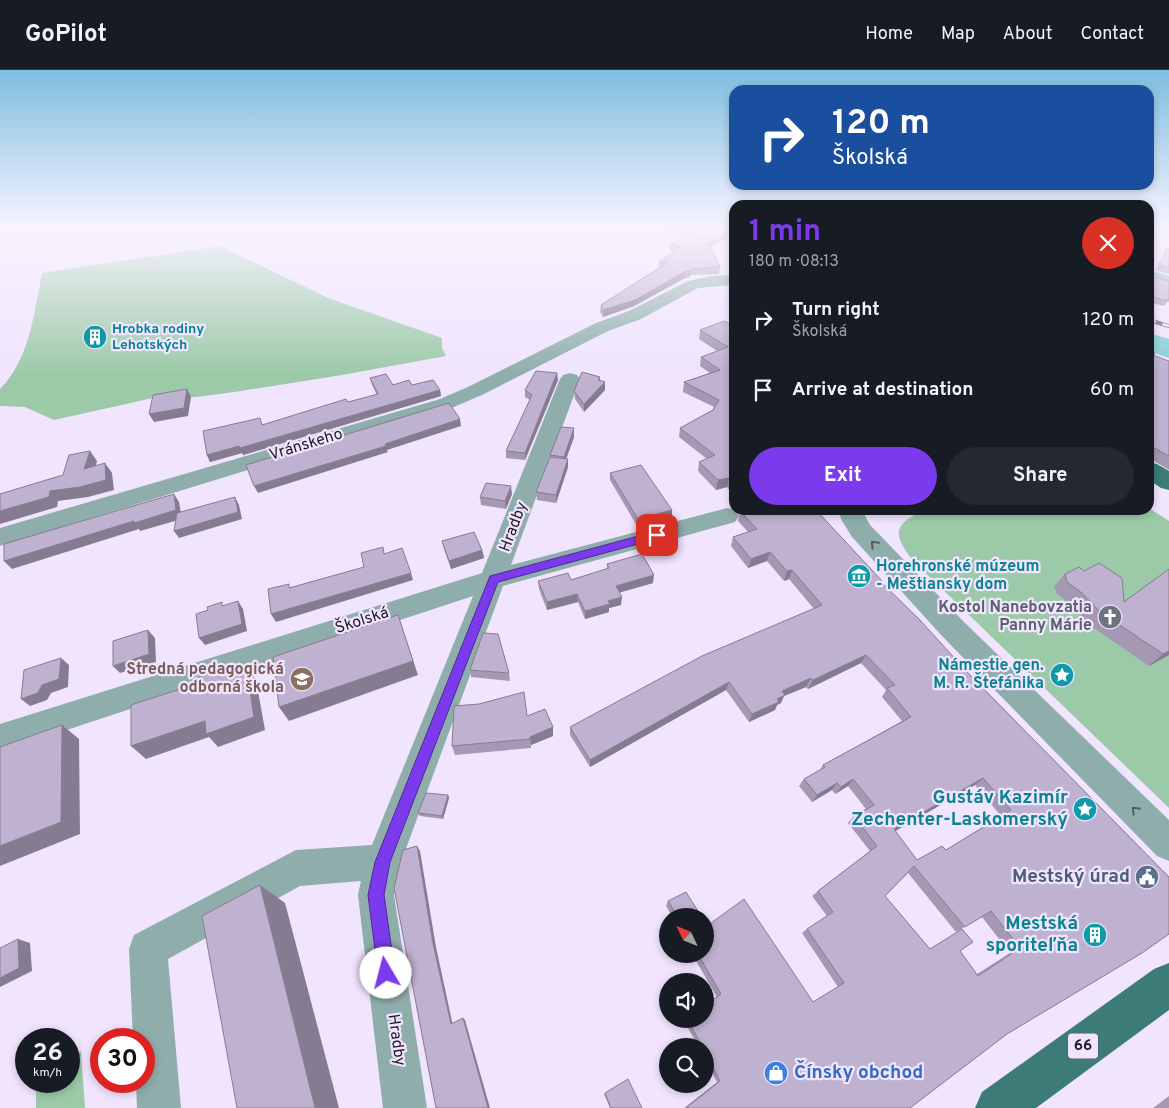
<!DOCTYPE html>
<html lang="en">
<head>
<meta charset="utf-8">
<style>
	body { margin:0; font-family:Overpass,sans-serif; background:#242831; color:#f1f3f6; height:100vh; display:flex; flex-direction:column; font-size:19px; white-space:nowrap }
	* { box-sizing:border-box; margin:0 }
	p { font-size:16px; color:#9ea1a6 }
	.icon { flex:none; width:28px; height:28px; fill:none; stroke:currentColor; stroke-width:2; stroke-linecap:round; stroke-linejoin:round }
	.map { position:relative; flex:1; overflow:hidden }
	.sheet { position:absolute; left:729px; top:130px; width:425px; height:315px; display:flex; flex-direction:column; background:#171b24; border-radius:15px; box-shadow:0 2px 8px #0003 }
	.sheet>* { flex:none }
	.top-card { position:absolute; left:729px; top:15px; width:425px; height:105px; border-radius:15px; box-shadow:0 2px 8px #0003; background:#1a4fa0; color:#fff; overflow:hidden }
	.needle { width:32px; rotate:313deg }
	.tools { position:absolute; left:659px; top:838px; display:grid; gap:10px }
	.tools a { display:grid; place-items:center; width:55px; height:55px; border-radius:50%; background:#171b24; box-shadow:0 2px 8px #0003; font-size:25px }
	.speed { position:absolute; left:15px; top:958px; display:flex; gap:10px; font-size:25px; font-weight:700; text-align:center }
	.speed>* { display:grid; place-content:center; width:65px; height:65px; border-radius:50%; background:#171b24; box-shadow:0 2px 8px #0003; line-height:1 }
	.speed small { font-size:12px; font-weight:400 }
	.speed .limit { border:8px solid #d22; background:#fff; color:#111 }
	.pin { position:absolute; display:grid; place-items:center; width:42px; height:42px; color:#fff; margin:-21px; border-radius:10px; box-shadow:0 2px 8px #0006 }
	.me { position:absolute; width:55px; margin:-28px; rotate:352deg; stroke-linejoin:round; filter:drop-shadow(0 0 4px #0008) }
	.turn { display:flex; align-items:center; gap:18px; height:105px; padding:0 20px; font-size:22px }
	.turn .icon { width:65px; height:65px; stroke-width:2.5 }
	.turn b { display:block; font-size:35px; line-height:42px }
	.round { display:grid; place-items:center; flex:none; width:52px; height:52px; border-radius:26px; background:#242831 }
	.head { display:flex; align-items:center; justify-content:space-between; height:85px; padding:0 20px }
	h1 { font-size:30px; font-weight:700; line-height:38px; color:#7c3aed }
	.cta { display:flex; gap:10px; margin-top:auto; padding:10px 20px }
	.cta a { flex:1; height:58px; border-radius:30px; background:#7c3aed; color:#fff; font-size:20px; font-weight:700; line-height:58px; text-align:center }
	.cta a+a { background:#242831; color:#f1f3f6 }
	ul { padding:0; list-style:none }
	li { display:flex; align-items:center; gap:15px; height:70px; padding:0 20px }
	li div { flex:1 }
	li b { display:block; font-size:19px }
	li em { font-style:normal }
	header { display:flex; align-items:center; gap:30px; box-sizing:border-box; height:70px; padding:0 25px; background:#171b24; border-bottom:1px solid #363941 }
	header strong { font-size:24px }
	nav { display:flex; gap:28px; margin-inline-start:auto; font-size:18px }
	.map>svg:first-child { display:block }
</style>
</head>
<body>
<header>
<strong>GoPilot</strong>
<nav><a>Home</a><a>Map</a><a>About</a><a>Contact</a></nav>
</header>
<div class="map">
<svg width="1169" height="1038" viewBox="0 0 1169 1038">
	<rect width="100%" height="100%" fill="#f0e4fe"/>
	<g fill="#9ccaa8">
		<path d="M 220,176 L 328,228 L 442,268 L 442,278 L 446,286 L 342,305 L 241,321 L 197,327 L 153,328 L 54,350 L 25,337 L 0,336 L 0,319 C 30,289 34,243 42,203 Z"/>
		<path d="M 1149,438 L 1169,451 L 1169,738 L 913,491 C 893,464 892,455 924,440 L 1149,440 Z"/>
		<path d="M 81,981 L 85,1038 L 36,1038 L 36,1011 L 69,1011 L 69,988 Z"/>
	</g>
	<path fill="#80cdd7" d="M 1149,263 L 1169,269 L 1169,288 L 1149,281 Z"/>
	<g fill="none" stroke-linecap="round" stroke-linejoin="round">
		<g fill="#8faeab" fill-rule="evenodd">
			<path d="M 1149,200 L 1169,206 L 1169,216 L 1149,210 Z"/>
			<path d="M 734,205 L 734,215 L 698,218 L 641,249 L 608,261 L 484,324 L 454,337 L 0,476 L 0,458 L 440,329 L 470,316 L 596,253 L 629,241 L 688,211 L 711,206 Z"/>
			<path d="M 570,303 L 577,305 L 580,309 L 511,495 L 727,438 L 735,440 L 739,446 L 735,452 L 503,516 L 401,792 L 394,825 L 427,1038 L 383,1038 L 358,825 L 361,811 L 300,816 L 168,889 L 181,1038 L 137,1038 L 136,1011 L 144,1011 L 144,969 L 133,969 L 129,879 L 134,865 L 296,780 L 372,775 L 473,526 L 0,682 L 0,654 L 482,503 L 560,309 L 563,305 Z"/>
			<path d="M 838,440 L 862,440 L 870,455 L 963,551 L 1169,750 L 1169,791 L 1157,786 L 943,567 L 852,467 L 842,451 Z"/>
		</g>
		<g fill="#3d7c76" fill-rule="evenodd">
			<path d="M 1149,392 L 1157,394 L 1169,401 L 1169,420 L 1161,418 L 1149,410 Z"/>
			<path d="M 1169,893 L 1169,940 L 1036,1038 L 975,1038 L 982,1022 L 1154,899 Z"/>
		</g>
		<g stroke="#696172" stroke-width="4">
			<path id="rail" d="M 1149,250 L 1169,256"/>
		</g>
		<use href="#rail" stroke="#f0e4fe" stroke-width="2.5" stroke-dasharray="7" stroke-linecap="butt"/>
	</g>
	<g fill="#a498b3" fill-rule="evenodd">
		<path d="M 668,158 L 734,158 L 734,171 L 726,168 L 710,177 L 720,197 L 719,204 L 690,205 L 688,208 L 685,208 L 634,236 L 603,247 L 600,242 L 601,235 L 659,198 L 659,192 L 673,182 L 670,180 L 670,174 L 683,168 L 667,163 Z"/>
		<path d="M 1167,178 L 1169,179 L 1169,204 L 1155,200 L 1163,188 L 1164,183 Z"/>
		<path d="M 1149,202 L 1152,207 L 1169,211 L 1169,232 L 1167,232 L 1164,236 L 1149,232 Z"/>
		<path d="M 734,256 L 734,427 L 727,417 L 716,420 L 698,401 L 699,392 L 707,389 L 679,367 L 680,358 L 713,340 L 714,337 L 683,322 L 684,312 L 710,303 L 700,296 L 701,287 L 717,281 L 699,269 L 700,260 Z"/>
		<path d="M 1149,280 L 1155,286 L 1169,291 L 1169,400 L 1149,388 Z"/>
		<path d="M 600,307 L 600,310 L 605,312 L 605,320 L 584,342 L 575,329 L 574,321 Z"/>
		<path d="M 370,308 L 393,315 L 412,315 L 440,320 L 441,326 L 243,385 L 242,383 L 210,392 L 207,385 L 263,355 L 377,325 L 372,315 Z"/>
		<path d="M 558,310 L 525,390 L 506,388 L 506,381 L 530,330 L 525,327 L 525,320 Z"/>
		<path d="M 574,358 L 574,367 L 566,389 L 568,397 L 556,433 L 537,430 L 536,422 L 550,387 L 550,385 Z"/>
		<path d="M 610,403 L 672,440 L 672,447 L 637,456 L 610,410 Z"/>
		<path d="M 512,424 L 506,439 L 481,435 L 480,427 Z"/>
		<path d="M 742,440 L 816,440 L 882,513 L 969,604 L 1169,807 L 1007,964 L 910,1038 L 684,1038 L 717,1012 L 705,990 L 705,976 L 698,976 L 684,951 L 686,949 L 705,949 L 717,927 L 692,884 L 705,884 L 707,856 L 813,932 L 838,917 L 802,863 L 807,859 L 827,846 L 812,826 L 818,821 L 870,781 L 848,753 L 854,746 L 866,739 L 848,716 L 835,724 L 832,720 L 812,732 L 799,716 L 804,709 L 820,700 L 823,695 L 902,651 L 882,627 L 886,620 L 861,593 L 808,619 L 806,617 L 784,626 L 781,633 L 777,635 L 775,640 L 749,652 L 726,620 L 590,697 L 570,665 L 570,657 L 814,539 L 789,509 L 784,511 L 767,491 L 748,498 L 731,476 L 733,467 L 748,462 L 738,451 L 740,441 L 743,441 ZM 975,715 L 1001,746 L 946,780 L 917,790 L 895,761 ZM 908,803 L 956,862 L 982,847 L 1010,883 L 977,904 L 960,881 L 962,859 L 930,879 L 885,826 Z"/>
		<path d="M 442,471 L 482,480 L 484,488 L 451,499 L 444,479 Z"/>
		<path d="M 607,494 L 653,513 L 619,522 L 621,535 L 609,538 L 609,542 L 585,549 L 578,532 L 547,540 L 539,519 L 538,511 L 571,510 L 607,499 Z"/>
		<path d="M 1169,499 L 1169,585 L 1149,596 L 1088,554 L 1071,535 L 1057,524 L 1054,516 L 1065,504 L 1124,532 Z"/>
		<path d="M 470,600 L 509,603 L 510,611 L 471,607 Z"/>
		<path d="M 527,646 L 553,657 L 553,666 L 531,675 L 531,678 L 455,685 L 452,676 Z"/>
		<path d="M 448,725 L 449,728 L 443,749 L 420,746 L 418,743 Z"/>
		<path d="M 668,831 L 701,846 L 672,846 L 666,836 Z"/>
		<path d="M 605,1023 L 642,1038 L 610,1038 L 604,1024 Z"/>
		<path d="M 1169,1026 L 1169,1038 L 1153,1038 Z"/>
	</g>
	<g fill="#867c92">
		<path d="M 726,162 L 726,168 L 707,179 L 708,173 Z"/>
		<path d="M 691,199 L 690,205 L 688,208 L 689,202 Z"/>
		<path d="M 686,201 L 685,208 L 634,236 L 603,247 L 603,240 Z"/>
		<path d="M 557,303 L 558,310 L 525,390 L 525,383 Z"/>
		<path d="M 605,312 L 605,320 L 584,342 L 584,334 Z"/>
		<path d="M 187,319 L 191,327 L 188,346 L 154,352 L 149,344 Z"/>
		<path d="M 440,320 L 441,326 L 243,385 L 242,383 L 210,392 L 207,385 Z"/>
		<path d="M 460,349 L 461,356 L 387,380 L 388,382 L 258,423 L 254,416 Z"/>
		<path d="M 574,358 L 574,367 L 564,395 L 564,387 Z"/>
		<path d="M 90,381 L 97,391 L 92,409 L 84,399 Z"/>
		<path d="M 568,389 L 568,397 L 556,433 L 556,425 Z"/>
		<path d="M 105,393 L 112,403 L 114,420 L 88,427 L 58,431 L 57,437 L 0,454 L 0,441 L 50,421 Z"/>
		<path d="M 729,408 L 727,417 L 716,420 L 718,410 Z"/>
		<path d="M 511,416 L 512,424 L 506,439 L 505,431 Z"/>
		<path d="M 174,424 L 179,432 L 182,449 L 140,461 L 139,459 L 12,499 L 4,491 Z"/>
		<path d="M 235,427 L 239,435 L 242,449 L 179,468 L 174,461 Z"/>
		<path d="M 672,440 L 672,447 L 637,456 L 638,449 Z"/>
		<path d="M 482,480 L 484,488 L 451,499 L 449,491 Z"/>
		<path d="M 770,482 L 767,491 L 748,498 L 751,489 Z"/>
		<path d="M 792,500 L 789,509 L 784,511 L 787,501 Z"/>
		<path d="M 411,503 L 413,510 L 276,552 L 271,544 Z"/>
		<path d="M 654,505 L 653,513 L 615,524 L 616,516 Z"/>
		<path d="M 577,524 L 578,532 L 547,540 L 547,532 Z"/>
		<path d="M 622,527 L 621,535 L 609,538 L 609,542 L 585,549 L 585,541 L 608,531 Z"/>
		<path d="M 238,531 L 243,539 L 247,561 L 205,575 L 199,568 Z"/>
		<path d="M 398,545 L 418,605 L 289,651 L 279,637 Z"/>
		<path d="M 148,560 L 155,568 L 156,592 L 120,603 L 113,596 Z"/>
		<path d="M 1169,581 L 1169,585 L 1149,596 L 1163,584 Z"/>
		<path d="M 866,585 L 861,593 L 808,619 L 813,610 Z"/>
		<path d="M 61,588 L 69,595 L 68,617 L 51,623 L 47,630 L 30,636 L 21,629 L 42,615 Z"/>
		<path d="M 246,596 L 256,610 L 265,660 L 218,677 L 209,667 L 146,689 L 131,676 Z"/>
		<path d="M 811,608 L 806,617 L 784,626 L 781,633 L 777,635 L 775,640 L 749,652 L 752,644 L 782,621 Z"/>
		<path d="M 729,612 L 726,620 L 590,697 L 590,690 Z"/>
		<path d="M 62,655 L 79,669 L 80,764 L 0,796 L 0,776 Z"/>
		<path d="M 553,657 L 553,666 L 531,675 L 530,667 Z"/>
		<path d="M 983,708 L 975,715 L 887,766 L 894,759 Z"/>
		<path d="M 853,709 L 848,716 L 835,724 L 841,717 Z"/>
		<path d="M 837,713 L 832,720 L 812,732 L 817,725 Z"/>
		<path d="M 448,725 L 449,728 L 443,749 L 442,746 Z"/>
		<path d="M 417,776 L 420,781 L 436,877 L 453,956 L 451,954 L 433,874 Z"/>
		<path d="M 260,815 L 285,833 L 339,1038 L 315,1038 Z"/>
		<path d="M 18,869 L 30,873 L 32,901 L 0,917 L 0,908 Z"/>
		<path d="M 463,948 L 465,950 L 490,1038 L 488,1038 Z"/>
	</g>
	<g fill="#bfb1d0" stroke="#867c92" fill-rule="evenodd">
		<path d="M 671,158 L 734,158 L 734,165 L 726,162 L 708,173 L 720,197 L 691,199 L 689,202 L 686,201 L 635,230 L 603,240 L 601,235 L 667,193 L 659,192 L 680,177 L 670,174 L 691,164 Z"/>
		<path d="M 1167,178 L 1169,179 L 1169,198 L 1158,195 L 1166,183 Z"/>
		<path d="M 1149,202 L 1150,202 L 1152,207 L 1169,211 L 1169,228 L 1167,231 L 1149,226 Z"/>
		<path d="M 724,251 L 734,256 L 734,415 L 729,408 L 718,410 L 699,392 L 715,385 L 680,358 L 713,340 L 719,330 L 684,312 L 720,300 L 701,287 L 728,277 L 700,260 Z"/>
		<path d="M 1149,280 L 1154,282 L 1155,286 L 1169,291 L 1169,386 L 1149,375 Z"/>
		<path d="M 536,301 L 557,303 L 525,383 L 506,381 L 532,325 L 525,320 Z"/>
		<path d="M 582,302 L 600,307 L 598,310 L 605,312 L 584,334 L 574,321 Z"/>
		<path d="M 386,304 L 393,315 L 409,310 L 412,315 L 433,310 L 440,320 L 240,378 L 239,376 L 207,385 L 203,361 L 260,348 L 262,355 L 346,329 L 348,332 L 378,324 L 370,308 Z"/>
		<path d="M 187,319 L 184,338 L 149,344 L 153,325 Z"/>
		<path d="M 449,333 L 460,349 L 385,374 L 386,376 L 254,416 L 246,395 Z"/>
		<path d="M 561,357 L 574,358 L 564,387 L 550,385 Z"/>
		<path d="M 90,381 L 84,399 L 105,393 L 106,410 L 80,417 L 50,421 L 49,427 L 0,441 L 0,424 L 63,405 L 69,385 Z"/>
		<path d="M 550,387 L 568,389 L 556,425 L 536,422 Z"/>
		<path d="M 641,395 L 672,440 L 638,449 L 610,403 Z"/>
		<path d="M 486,413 L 511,416 L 505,431 L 480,427 Z"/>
		<path d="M 174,424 L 176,440 L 134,453 L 134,451 L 4,491 L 4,474 Z"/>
		<path d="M 235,427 L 238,442 L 174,461 L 177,443 Z"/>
		<path d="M 745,440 L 816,440 L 883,512 L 881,512 L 919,549 L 969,604 L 1169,807 L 1169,864 L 1142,883 L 1007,964 L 910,1038 L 686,1038 L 720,1011 L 705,982 L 705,976 L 702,976 L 687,949 L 705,949 L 705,935 L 721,924 L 698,884 L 705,884 L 705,853 L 707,856 L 744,829 L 813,932 L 844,913 L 807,859 L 833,842 L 818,821 L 877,776 L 854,746 L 874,735 L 853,709 L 841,717 L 837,713 L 817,725 L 804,709 L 825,697 L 823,695 L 911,647 L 887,618 L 895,615 L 866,585 L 813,610 L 811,608 L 782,621 L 785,625 L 777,629 L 779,632 L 752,644 L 729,612 L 590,690 L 570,657 L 702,586 L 822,535 L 792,500 L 787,501 L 770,482 L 751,489 L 733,467 L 757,459 L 740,441 ZM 983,708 L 1011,740 L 946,780 L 942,776 L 917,790 L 894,759 ZM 914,796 L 965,857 L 991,841 L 1020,878 L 978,906 L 960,881 L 973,872 L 962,859 L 930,879 L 885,826 Z"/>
		<path d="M 474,462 L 482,480 L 449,491 L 442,471 Z"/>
		<path d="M 383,477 L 384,484 L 402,478 L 411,503 L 271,544 L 268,519 L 289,514 L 289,518 L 364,497 L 361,483 Z"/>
		<path d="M 642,484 L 654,505 L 616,516 L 622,527 L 608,531 L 610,534 L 585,541 L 577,524 L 547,532 L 538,511 L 568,503 L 571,510 L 609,498 L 607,494 Z"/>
		<path d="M 1099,493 L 1122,508 L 1124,532 L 1169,499 L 1169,581 L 1163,584 L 1100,542 L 1082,523 L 1067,512 L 1065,504 L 1079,497 L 1084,501 Z"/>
		<path d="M 238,531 L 242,554 L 199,568 L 196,544 L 208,540 L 207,537 L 222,532 L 222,536 Z"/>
		<path d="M 398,545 L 413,591 L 279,637 L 273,587 Z"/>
		<path d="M 148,560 L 149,584 L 113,596 L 113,571 Z"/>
		<path d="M 483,563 L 498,564 L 509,603 L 470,600 Z"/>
		<path d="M 61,588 L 59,609 L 42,615 L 38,623 L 21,629 L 24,600 Z"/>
		<path d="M 246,596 L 254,647 L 206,664 L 205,651 L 131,676 L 131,635 L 202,612 L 202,606 L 217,601 L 218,606 Z"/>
		<path d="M 524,622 L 527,646 L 545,639 L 553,657 L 530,667 L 530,669 L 452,676 L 454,636 L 479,634 Z"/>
		<path d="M 62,655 L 61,752 L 0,776 L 0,677 Z"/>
		<path d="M 426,723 L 448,725 L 442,746 L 418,743 Z"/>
		<path d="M 417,776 L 433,874 L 451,954 L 463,948 L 488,1038 L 436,1038 L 394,818 L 403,780 Z"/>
		<path d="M 260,815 L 315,1038 L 237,1038 L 202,846 Z"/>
		<path d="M 686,822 L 701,846 L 677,846 L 668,831 Z"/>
		<path d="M 18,869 L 19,898 L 0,908 L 0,878 Z"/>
		<path d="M 628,1009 L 642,1038 L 611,1038 L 605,1023 Z"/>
	</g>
	<defs><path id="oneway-chevron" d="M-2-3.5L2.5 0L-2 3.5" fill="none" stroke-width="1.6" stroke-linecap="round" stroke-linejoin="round" transform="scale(1.25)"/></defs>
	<g stroke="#525d62">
		<use href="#oneway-chevron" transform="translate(874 474) rotate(-134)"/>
		<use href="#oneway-chevron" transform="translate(1135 740) rotate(-135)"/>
	</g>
	<linearGradient id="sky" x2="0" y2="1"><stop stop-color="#7ebee1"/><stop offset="0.52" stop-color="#f8f3ff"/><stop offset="1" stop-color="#f8f3ff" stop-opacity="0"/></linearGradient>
	<rect width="1169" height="303" fill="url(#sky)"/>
	<path fill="#7c3aed" stroke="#51269a" d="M 657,461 L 662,465 L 660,468 L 498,512 L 390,792 L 384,825 L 395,903 L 392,909 L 386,911 L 380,909 L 378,903 L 368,825 L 375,792 L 490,506 Z"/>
	<defs>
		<g id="building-disc" transform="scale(1.25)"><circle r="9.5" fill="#0f9aa8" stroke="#f0e4fe"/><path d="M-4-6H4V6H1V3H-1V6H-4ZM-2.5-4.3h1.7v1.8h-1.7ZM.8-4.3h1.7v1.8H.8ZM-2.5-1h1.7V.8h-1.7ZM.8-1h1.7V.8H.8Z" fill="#fff"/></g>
		<g id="museum-disc" transform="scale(1.25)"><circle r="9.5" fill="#0f9aa8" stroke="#f0e4fe"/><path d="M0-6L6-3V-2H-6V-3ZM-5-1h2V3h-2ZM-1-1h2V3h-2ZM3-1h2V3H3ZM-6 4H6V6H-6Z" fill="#fff"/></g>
		<g id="church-disc" transform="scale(1.25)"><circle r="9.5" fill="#6b7280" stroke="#f0e4fe"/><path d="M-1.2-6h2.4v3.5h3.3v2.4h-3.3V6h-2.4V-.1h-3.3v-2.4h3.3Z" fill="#fff"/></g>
		<g id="sight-disc" transform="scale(1.25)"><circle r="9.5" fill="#0f9aa8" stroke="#f0e4fe"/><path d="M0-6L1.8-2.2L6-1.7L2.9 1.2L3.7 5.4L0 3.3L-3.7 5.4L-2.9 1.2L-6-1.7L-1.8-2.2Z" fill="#fff"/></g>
		<g id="school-disc" transform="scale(1.25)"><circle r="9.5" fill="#8d6e63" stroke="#f0e4fe"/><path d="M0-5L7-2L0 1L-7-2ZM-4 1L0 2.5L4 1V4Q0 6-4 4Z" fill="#fff"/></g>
		<g id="civic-disc" transform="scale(1.25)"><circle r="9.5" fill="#5c6f8a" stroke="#f0e4fe"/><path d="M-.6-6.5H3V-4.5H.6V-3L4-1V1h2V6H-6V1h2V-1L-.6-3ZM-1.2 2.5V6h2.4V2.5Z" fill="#fff"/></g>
		<g id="shop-disc" transform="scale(1.25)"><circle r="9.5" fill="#3f7fe0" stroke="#f0e4fe"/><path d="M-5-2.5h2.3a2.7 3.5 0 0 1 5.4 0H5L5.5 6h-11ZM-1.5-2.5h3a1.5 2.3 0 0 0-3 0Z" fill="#fff"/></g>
	</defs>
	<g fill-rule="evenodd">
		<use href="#building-disc" x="95" y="267"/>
		<use href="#museum-disc" x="859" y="506"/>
		<use href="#church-disc" x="1110" y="547"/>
		<use href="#sight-disc" x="1062" y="605"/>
		<use href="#school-disc" x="302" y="609"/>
		<use href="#sight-disc" x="1085" y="739"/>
		<use href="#civic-disc" x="1147" y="807"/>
		<use href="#building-disc" x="1095" y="865"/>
		<use href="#shop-disc" x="776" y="1003"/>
	</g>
	<g text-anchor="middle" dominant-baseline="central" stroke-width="4.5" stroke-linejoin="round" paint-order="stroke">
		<g font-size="14" font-weight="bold" fill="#0d838f" stroke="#f0e4fe" text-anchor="start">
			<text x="112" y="259">Hrobka rodiny<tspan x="112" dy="16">Lehotských</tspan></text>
		</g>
		<rect fill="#f0e4fe" stroke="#5e5767" stroke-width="1" x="1068" y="963.5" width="30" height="25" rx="4"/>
		<g font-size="15" font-weight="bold" fill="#201a26">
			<text x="1083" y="976">66</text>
		</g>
		<g font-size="16" fill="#201a26" stroke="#f0e4fe">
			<text transform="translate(306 375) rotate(-17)">Vránskeho</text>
			<text transform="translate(514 457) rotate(-69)">Hradby</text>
			<text transform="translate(362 551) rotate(-18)">Školská</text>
			<text transform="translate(396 970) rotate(82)">Hradby</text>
		</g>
		<g font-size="16" font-weight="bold" fill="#0d838f" stroke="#f0e4fe" text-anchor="start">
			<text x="876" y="497">Horehronské múzeum<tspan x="876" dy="18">- Meštiansky dom</tspan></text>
			<text x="1044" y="596" text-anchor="end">Námestie gen.<tspan x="1044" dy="18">M. R. Štefánika</tspan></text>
		</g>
		<g font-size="16" font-weight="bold" fill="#5b616d" stroke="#f0e4fe" text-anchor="end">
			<text x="1092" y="538">Kostol Nanebovzatia<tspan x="1092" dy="18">Panny Márie</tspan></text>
		</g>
		<g font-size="16" font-weight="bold" fill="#785e54" stroke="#f0e4fe" text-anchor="end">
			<text x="284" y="600">Stredná pedagogická<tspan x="284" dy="18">odborná škola</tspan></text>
		</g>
		<g font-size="19" font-weight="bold" fill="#0d838f" stroke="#f0e4fe" text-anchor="end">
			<text x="1068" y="728">Gustáv Kazimír<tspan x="1068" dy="22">Zechenter-Laskomerský</tspan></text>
			<text x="1078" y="854">Mestská<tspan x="1078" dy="22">sporiteľňa</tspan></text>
		</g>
		<g font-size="19" font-weight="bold" fill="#4e5e75" stroke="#f0e4fe" text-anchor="end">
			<text x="1130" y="807">Mestský úrad</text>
		</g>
		<g font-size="19" font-weight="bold" fill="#366cbe" stroke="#f0e4fe" text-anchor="start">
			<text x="794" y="1003">Čínsky obchod</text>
		</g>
	</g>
</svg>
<div class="tools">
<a><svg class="needle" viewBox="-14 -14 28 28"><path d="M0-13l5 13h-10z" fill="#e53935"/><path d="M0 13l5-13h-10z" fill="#9ea1a6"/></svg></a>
<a><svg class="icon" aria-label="sound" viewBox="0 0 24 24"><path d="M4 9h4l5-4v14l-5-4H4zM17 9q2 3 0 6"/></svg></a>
<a><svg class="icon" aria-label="search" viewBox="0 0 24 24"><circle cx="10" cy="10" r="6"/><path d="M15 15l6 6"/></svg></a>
</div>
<div class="speed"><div>26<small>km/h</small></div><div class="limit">30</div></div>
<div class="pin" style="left:657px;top:465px;background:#d93025"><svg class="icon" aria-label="arrive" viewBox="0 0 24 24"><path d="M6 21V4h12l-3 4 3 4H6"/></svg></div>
<svg class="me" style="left:386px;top:903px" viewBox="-20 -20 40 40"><circle r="19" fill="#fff"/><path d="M0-13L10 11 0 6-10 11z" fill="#7c3aed"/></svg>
<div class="top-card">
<div class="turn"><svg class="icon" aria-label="right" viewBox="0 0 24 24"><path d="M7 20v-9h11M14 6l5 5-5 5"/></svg><div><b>120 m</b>Školská</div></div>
</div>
<section class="sheet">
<div class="head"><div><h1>1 min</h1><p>180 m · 08:13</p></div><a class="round" style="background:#d93025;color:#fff"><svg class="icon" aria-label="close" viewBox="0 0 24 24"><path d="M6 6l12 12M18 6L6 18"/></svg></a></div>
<ul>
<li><svg class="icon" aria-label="right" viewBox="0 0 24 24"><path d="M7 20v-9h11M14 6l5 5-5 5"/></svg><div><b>Turn right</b><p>Školská</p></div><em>120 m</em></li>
<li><svg class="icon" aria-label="arrive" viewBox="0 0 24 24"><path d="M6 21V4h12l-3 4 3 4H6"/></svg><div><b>Arrive at destination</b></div><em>60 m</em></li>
</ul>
<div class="cta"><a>Exit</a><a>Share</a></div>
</section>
</div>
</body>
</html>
